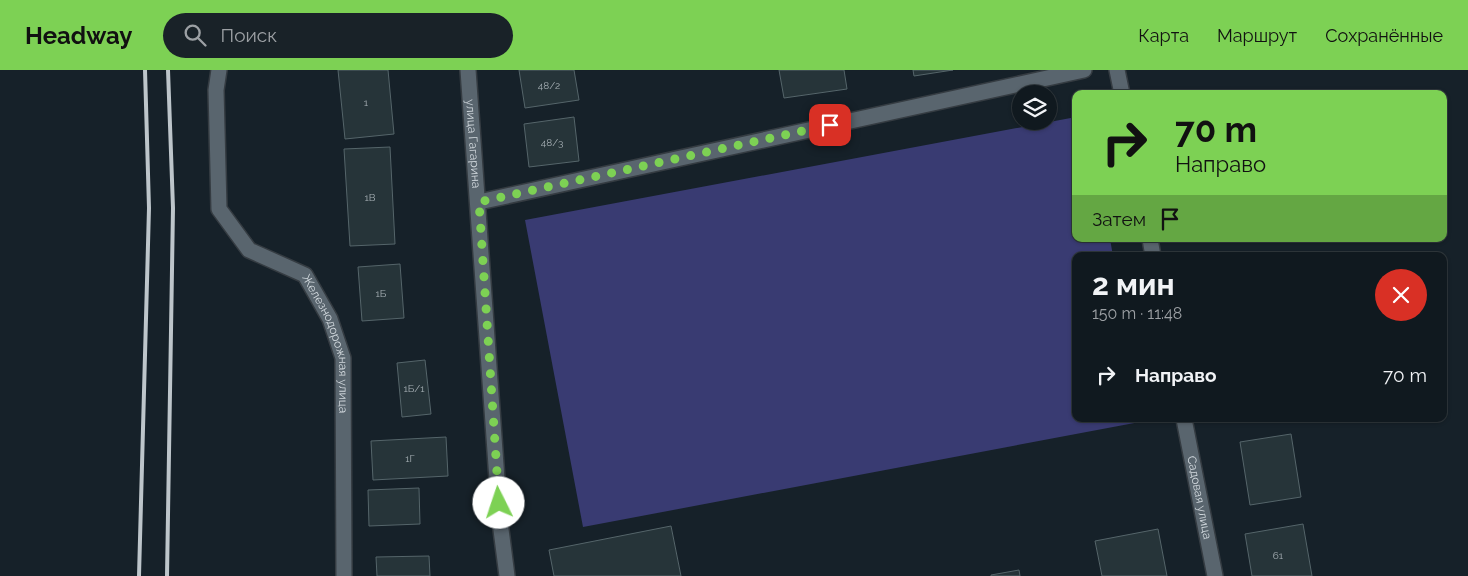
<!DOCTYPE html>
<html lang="ru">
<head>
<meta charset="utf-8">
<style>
	body { margin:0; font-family:Raleway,sans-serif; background:#192228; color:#f1f3f6; height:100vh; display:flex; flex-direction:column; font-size:19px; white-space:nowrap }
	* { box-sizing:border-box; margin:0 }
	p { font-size:16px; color:#9ca0a4 }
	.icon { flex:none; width:28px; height:28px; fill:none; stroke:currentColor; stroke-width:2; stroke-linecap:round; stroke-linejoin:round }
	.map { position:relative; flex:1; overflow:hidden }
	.side { position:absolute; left:1072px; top:182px; width:375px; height:170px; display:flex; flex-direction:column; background:#10191f; border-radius:10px; box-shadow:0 1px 4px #0004,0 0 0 1px #30383d }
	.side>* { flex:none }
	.hud { position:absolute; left:1072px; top:20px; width:375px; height:152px; border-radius:10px; box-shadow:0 1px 4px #0004,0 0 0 1px #30383d; background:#7dd154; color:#111; overflow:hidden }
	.fabs { position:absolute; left:1012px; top:15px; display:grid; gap:10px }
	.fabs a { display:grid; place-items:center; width:45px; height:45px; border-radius:50%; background:#10191f; box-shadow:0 1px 4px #0004,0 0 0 1px #30383d; font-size:25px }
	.pin { position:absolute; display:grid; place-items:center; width:42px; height:42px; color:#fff; margin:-21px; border-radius:10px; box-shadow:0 2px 8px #0006 }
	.me { position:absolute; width:55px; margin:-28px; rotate:356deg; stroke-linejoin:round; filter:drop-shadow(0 0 4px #0008) }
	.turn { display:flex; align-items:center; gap:18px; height:105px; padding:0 20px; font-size:22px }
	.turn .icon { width:65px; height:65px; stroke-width:2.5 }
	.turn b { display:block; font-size:35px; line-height:42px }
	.then { display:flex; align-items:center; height:48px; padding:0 20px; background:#0003; gap:10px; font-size:19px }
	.round { display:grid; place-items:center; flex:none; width:52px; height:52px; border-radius:26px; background:#192228 }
	.summary { display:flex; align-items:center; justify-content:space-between; height:85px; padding:0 20px }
	h1 { font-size:30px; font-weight:700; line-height:38px }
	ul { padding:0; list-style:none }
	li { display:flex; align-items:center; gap:15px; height:75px; padding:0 20px }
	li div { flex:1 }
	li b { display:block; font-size:19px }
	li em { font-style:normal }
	header { display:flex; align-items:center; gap:30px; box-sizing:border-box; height:70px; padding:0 25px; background:#7dd154; color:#111 }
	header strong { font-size:24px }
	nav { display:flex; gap:28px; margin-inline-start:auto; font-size:18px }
	.search { width:350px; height:45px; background:#192228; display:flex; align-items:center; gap:12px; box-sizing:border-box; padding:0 18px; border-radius:28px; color:#9ca0a4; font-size:19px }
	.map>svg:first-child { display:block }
</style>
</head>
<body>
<header>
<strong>Headway</strong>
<div class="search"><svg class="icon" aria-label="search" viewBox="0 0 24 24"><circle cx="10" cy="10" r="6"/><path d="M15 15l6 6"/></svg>Поиск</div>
<nav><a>Карта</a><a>Маршрут</a><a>Сохранённые</a></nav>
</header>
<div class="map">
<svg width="1468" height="506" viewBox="0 0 1468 506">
	<rect width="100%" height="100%" fill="#162129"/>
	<path fill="#393b72" d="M 1076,47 L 1076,169 L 1110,169 L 1113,186 L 1076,186 L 1076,349 L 1144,349 L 1145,351 L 583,457 L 525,150 Z"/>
	<g fill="#263439" stroke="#55656a">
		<path d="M 338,0 L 388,0 L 394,64 L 345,69 Z"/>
		<path d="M 519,0 L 574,0 L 579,30 L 525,38 Z"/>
		<path d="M 779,0 L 844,0 L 847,19 L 784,28 Z"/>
		<path d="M 913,0 L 953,0 L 914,6 Z"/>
		<path d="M 574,47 L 579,91 L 529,97 L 524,54 Z"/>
		<path d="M 390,77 L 395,174 L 350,176 L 344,79 Z"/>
		<path d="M 400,194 L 404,248 L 362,251 L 358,197 Z"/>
		<path d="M 425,290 L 431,344 L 402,347 L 397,293 Z"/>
		<path d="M 1291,364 L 1301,427 L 1250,435 L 1240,372 Z"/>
		<path d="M 446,367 L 448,406 L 373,410 L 371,371 Z"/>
		<path d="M 419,418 L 420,454 L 369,456 L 368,420 Z"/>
		<path d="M 1303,454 L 1312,506 L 1252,506 L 1245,464 Z"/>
		<path d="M 671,456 L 681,506 L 554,506 L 549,480 Z"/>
		<path d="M 1158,459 L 1167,506 L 1102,506 L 1095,471 Z"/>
		<path d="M 429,486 L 430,506 L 377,506 L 376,487 Z"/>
		<path d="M 1019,500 L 1020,506 L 991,506 L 991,505 Z"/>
	</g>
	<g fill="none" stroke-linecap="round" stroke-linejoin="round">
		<g stroke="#353c42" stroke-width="18">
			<g id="street">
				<path id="s1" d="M 219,0 L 216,20 L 219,139 L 249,180 L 305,205 L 330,249 L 343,288 L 344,506"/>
				<path d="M 1117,0 L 1122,24"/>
				<path d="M 479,132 L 1084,0"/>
				<path d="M 1150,169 L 1153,186"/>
				<path id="s2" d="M 1184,349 L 1215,506"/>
			</g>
		</g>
		<g stroke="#353c42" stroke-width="18">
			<g id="secondary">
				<path id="s3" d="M 468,0 L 500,452 L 507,506"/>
			</g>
		</g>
		<use href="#street" stroke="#59656e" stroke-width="15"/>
		<use href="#secondary" stroke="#59656e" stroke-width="15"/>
		<g stroke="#bdc5ca" stroke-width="4">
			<path d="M 139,506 L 149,138 L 145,0"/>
			<path d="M 167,506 L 173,138 L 168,0"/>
		</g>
	</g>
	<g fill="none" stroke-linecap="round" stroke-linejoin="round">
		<path stroke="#7dd154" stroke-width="9" stroke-dasharray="0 16.2" d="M 499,433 L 479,132 L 830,55"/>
	</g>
	<g text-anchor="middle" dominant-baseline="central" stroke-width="4.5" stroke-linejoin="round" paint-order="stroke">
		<g font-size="10" fill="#a7b0b5">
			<text x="549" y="15">48/2</text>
			<text x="366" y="32">1</text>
			<text x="552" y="72">48/3</text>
			<text x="370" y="127">1В</text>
			<text x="381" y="223">1Б</text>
			<text x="414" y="318">1Б/1</text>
			<text x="410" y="388">1Г</text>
			<text x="1278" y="485">61</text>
		</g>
		<g font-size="12" fill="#d2d9de" stroke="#162129">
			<text stroke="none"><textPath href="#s3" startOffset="74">улица Гагарина</textPath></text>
			<text stroke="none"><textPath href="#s1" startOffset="325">Железнодорожная улица</textPath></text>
			<text stroke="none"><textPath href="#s2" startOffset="80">Садовая улица</textPath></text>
		</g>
	</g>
</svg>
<div class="fabs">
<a><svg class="icon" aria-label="layers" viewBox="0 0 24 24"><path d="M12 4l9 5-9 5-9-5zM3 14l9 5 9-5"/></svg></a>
</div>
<div class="pin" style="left:830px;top:55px;background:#d93025"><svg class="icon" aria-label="arrive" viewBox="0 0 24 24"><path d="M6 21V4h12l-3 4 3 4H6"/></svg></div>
<svg class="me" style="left:499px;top:433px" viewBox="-20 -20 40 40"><circle r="19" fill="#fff"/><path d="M0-13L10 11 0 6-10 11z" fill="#7dd154"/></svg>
<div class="hud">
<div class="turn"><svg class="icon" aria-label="right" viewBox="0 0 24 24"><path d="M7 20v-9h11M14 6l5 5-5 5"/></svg><div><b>70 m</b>Направо</div></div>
<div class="then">Затем<svg class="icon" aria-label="arrive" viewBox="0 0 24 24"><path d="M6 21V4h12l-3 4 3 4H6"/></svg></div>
</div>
<section class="side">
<div class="summary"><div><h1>2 мин</h1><p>150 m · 11:48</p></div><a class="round" style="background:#d93025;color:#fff"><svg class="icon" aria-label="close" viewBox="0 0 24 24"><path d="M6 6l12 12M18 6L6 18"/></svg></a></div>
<ul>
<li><svg class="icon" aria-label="right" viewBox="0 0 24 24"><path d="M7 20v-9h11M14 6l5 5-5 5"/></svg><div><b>Направо</b></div><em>70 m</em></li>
</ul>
</section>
</div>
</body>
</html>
